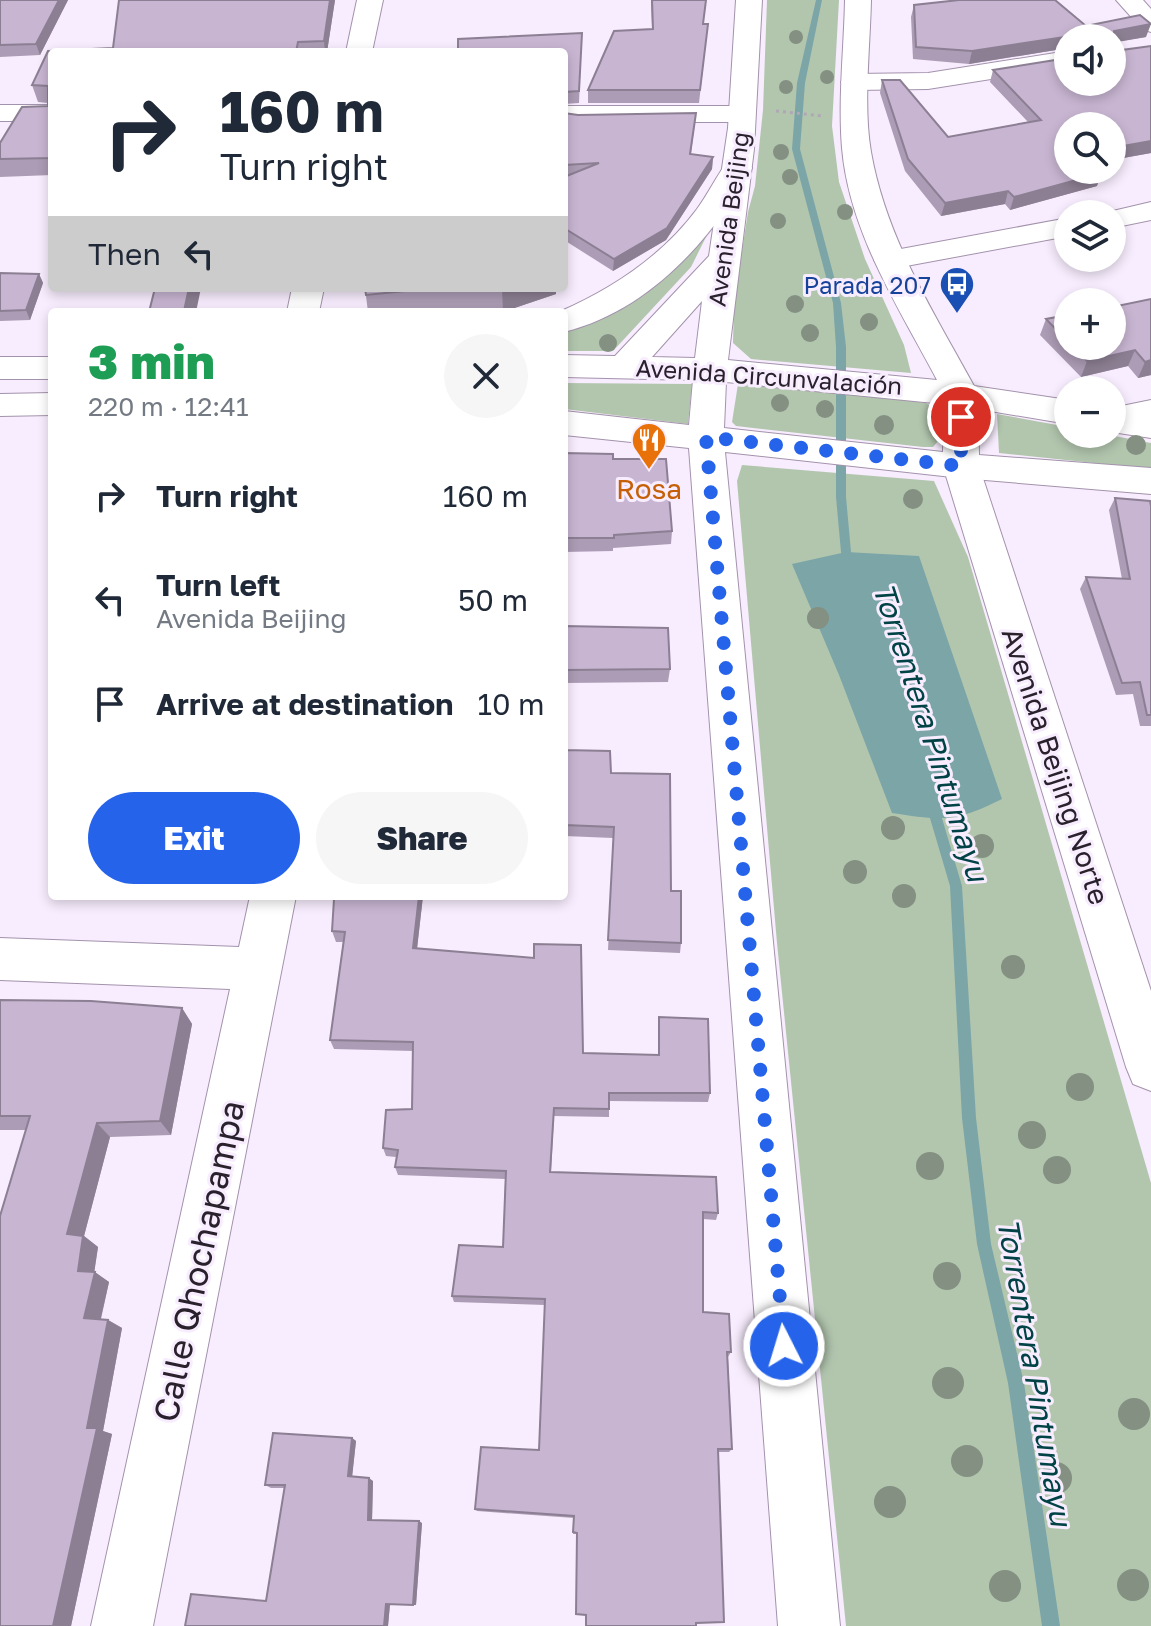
<!DOCTYPE html>
<html lang="en">
<head>
<meta charset="utf-8">
<style>
	body { margin:0; font-family:"Golos Text",sans-serif; background:#f6f6f7; color:#1f2937; height:100vh; display:flex; flex-direction:column; font-size:30px; white-space:nowrap }
	* { box-sizing:border-box; margin:0 }
	p { font-size:26px; color:#747a83 }
	.icon { flex:none; width:44px; height:44px; fill:none; stroke:currentColor; stroke-width:2; stroke-linecap:round; stroke-linejoin:round }
	.map { position:relative; flex:1; overflow:hidden }
	.details { position:absolute; left:48px; top:308px; width:520px; height:592px; display:flex; flex-direction:column; background:#fff; border-radius:8px; box-shadow:0 4px 12px #0003 }
	.details>* { flex:none }
	.hud { position:absolute; left:48px; top:48px; width:520px; height:244px; border-radius:8px; box-shadow:0 4px 12px #0003; background:#fff; color:#1f2937; overflow:hidden }
	.controls { position:absolute; left:1054px; top:24px; display:grid; gap:16px }
	.controls a { display:grid; place-items:center; width:72px; height:72px; border-radius:50%; background:#fff; box-shadow:0 4px 12px #0003; font-size:40px }
	.pin { position:absolute; display:grid; place-items:center; width:68px; height:68px; color:#fff; margin:-34px; border:4px solid #fff; border-radius:50%; box-shadow:0 2px 8px #0007 }
	.me { position:absolute; width:88px; margin:-44px; rotate:355deg; stroke-linejoin:round; filter:drop-shadow(0 0 6px #0008) }
	.turn { display:flex; align-items:center; gap:28px; height:168px; padding:0 40px; font-size:36px }
	.turn .icon { width:104px; height:104px; stroke-width:2.5 }
	.turn b { display:block; font-size:56px; line-height:68px }
	.then { display:flex; align-items:center; height:76px; padding:0 40px; background:#0003; gap:16px; font-size:30px }
	.round { display:grid; place-items:center; flex:none; width:84px; height:84px; border-radius:42px; background:#f6f6f7 }
	.overview { display:flex; align-items:center; justify-content:space-between; height:136px; padding:0 40px }
	h1 { font-size:48px; font-weight:800; line-height:60px; color:#1e9e55 }
	.cta { display:flex; gap:16px; margin-top:auto; padding:16px 40px }
	.cta a { flex:1; height:92px; border-radius:48px; background:#2563eb; color:#fff; font-size:32px; font-weight:800; line-height:92px; text-align:center }
	.cta a+a { background:#f6f6f7; color:#1f2937 }
	ul { padding:0; list-style:none }
	li { display:flex; align-items:center; gap:24px; height:104px; padding:0 40px }
	li div { flex:1 }
	li b { display:block; font-size:30px }
	li em { font-style:normal }
	.map>svg:first-child { display:block }
</style>
</head>
<body>
<div class="map">
<svg width="1151" height="1626" viewBox="0 0 1151 1626">
	<rect width="100%" height="100%" fill="#f8edfe"/>
	<g fill="#b2c6ae">
		<path d="M 767,0 L 839,0 L 832,126 L 839,182 L 865,259 L 904,345 L 911,373 L 751,359 L 733,343 L 734,303 L 748,212 L 755,186 L 763,110 Z"/>
		<path d="M 709,231 L 691,267 L 613,351 L 564,351 L 564,331 L 647,292 L 676,268 Z"/>
		<path d="M 564,383 L 692,384 L 688,424 L 564,409 Z"/>
		<path d="M 738,384 L 824,390 L 926,403 L 935,409 L 939,440 L 933,447 L 923,447 L 736,426 L 732,422 Z"/>
		<path d="M 997,414 L 1068,427 L 1068,434 L 1104,434 L 1151,443 L 1151,469 L 999,453 Z"/>
		<path d="M 742,465 L 934,481 L 968,557 L 1151,1183 L 1151,1626 L 846,1626 L 777,943 L 737,481 Z"/>
	</g>
	<path fill="#7ca5a8" d="M 846,552 L 919,556 L 1002,799 C 956,822 942,821 892,813 L 839,675 L 792,564 Z"/>
	<g fill="none" stroke-linecap="round" stroke-linejoin="round">
		<g fill="#7ca5a8" fill-rule="evenodd">
			<path d="M 816,0 L 822,0 L 805,83 L 800,149 L 841,303 L 846,347 L 846,497 L 851,552 L 856,567 L 851,571 L 846,567 L 841,552 L 836,497 L 836,347 L 833,303 L 792,149 L 797,83 Z"/>
			<path d="M 933,803 L 937,804 L 939,808 L 962,886 L 976,1118 L 991,1244 L 1024,1383 L 1060,1626 L 1042,1626 L 1008,1383 L 977,1244 L 962,1118 L 950,886 L 927,808 L 929,804 Z"/>
		</g>
		<g stroke="#a392ac" stroke-width="2">
			<g id="minor">
				<path d="M 357,0 L 383,0 L 372,52 L 346,52 Z"/>
				<path d="M 1116,0 L 1143,0 L 1151,9 L 1151,32 L 1142,29 Z"/>
				<path d="M 1068,51 L 1068,67 L 928,89 L 855,90 L 845,88 L 841,82 L 845,76 L 855,74 L 928,73 Z"/>
				<rect x="0" y="105" width="52" height="16"/>
				<path d="M 564,106 L 741,106 L 751,108 L 755,114 L 751,120 L 741,122 L 564,122 Z"/>
				<path d="M 737,159 L 747,162 L 752,168 C 711,241 648,311 564,332 L 564,312 L 559,312 C 612,289 662,256 697,209 C 708,194 716,177 727,162 Z"/>
				<path d="M 1151,202 L 1151,220 L 1112,228 L 1112,214 L 1100,214 Z"/>
				<path d="M 1068,218 L 1068,236 L 890,269 L 879,267 L 874,260 L 879,253 L 890,251 Z"/>
				<path d="M 292,288 L 324,288 L 319,312 L 287,312 Z"/>
				<path d="M 1151,400 L 1151,424 L 1112,432 L 1112,408 Z"/>
				<path d="M 961,454 L 974,457 L 979,466 L 1151,991 L 1151,1091 L 1133,1084 L 1126,1067 L 943,466 L 948,457 Z"/>
				<path d="M 250,896 L 296,896 L 153,1626 L 91,1626 L 230,989 L 0,980 L 0,938 L 239,947 Z"/>
			</g>
		</g>
		<g stroke="#a392ac" stroke-width="2">
			<g id="major">
				<path d="M 736,0 L 762,0 L 754,149 L 728,360 L 937,380 C 899,308 849,232 842,148 C 838,99 844,49 845,0 L 871,0 C 870,48 863,106 871,152 C 886,238 933,311 974,386 L 1068,400 L 1068,424 L 978,409 L 979,455 L 1151,468 L 1151,494 L 961,478 L 725,452 L 840,1626 L 778,1626 L 689,448 L 564,435 L 564,411 L 689,425 L 693,380 L 564,377 L 564,355 L 615,356 L 709,256 L 728,128 ZM 702,301 L 695,358 L 652,357 ZM 726,382 L 944,404 L 943,452 L 724,428 Z"/>
				<rect x="0" y="357" width="52" height="22"/>
				<path d="M 52,393 L 52,415 L 0,416 L 0,394 Z"/>
				<path d="M 1112,408 L 1151,414 L 1151,438 L 1112,432 Z"/>
			</g>
		</g>
		<path stroke="#b0a7b6" stroke-width="3" stroke-dasharray="3 4" stroke-linecap="butt" d="M 776,111 L 822,116"/>
		<use href="#minor" fill="#fff" fill-rule="evenodd"/>
		<use href="#major" fill="#fff" fill-rule="evenodd"/>
	</g>
	<g fill="#839082">
		<circle cx="796" cy="37" r="7"/>
		<circle cx="827" cy="77" r="7"/>
		<circle cx="786" cy="87" r="7"/>
		<circle cx="781" cy="152" r="8"/>
		<circle cx="790" cy="177" r="8"/>
		<circle cx="845" cy="212" r="8"/>
		<circle cx="778" cy="221" r="8"/>
		<circle cx="795" cy="304" r="9"/>
		<circle cx="869" cy="322" r="9"/>
		<circle cx="810" cy="333" r="9"/>
		<circle cx="608" cy="343" r="9"/>
		<circle cx="780" cy="403" r="9"/>
		<circle cx="825" cy="409" r="9"/>
		<circle cx="884" cy="425" r="10"/>
		<circle cx="1136" cy="445" r="10"/>
		<circle cx="913" cy="499" r="10"/>
		<circle cx="818" cy="618" r="11"/>
		<circle cx="893" cy="828" r="12"/>
		<circle cx="982" cy="846" r="12"/>
		<circle cx="855" cy="872" r="12"/>
		<circle cx="904" cy="896" r="12"/>
		<circle cx="1013" cy="967" r="12"/>
		<circle cx="1080" cy="1087" r="14"/>
		<circle cx="1032" cy="1135" r="14"/>
		<circle cx="930" cy="1166" r="14"/>
		<circle cx="1057" cy="1170" r="14"/>
		<circle cx="947" cy="1276" r="14"/>
		<circle cx="948" cy="1383" r="16"/>
		<circle cx="1134" cy="1414" r="16"/>
		<circle cx="967" cy="1461" r="16"/>
		<circle cx="1056" cy="1478" r="16"/>
		<circle cx="890" cy="1502" r="16"/>
		<circle cx="1133" cy="1585" r="16"/>
		<circle cx="1005" cy="1586" r="16"/>
	</g>
	<g fill="#ac9cb5">
		<path d="M 0,0 L 68,0 L 40,55 L 0,57 Z"/>
		<path d="M 119,0 L 335,0 L 327,52 L 52,52 L 52,175 L 0,177 L 0,143 L 22,107 L 48,106 L 48,103 L 38,102 L 32,85 L 48,51 L 113,48 Z"/>
		<path d="M 651,0 L 706,0 L 703,24 L 708,24 L 699,103 L 588,103 L 588,90 L 652,29 Z"/>
		<path d="M 914,5 L 1086,26 L 1146,37 L 1114,42 L 1114,51 L 1151,46 L 1151,153 L 1112,160 L 1068,126 L 1097,186 L 1010,210 L 1005,204 L 941,216 L 905,171 L 880,93 L 882,80 L 948,137 L 1028,122 L 990,82 L 993,70 L 1068,82 L 1112,38 L 1068,38 L 1068,48 L 969,64 L 913,59 L 911,17 Z"/>
		<path d="M 582,33 L 579,103 L 564,104 L 564,52 Z"/>
		<path d="M 564,113 L 578,115 L 696,113 L 691,154 L 713,157 L 712,169 L 666,240 L 613,271 L 564,240 Z"/>
		<path d="M 0,273 L 39,274 L 43,283 L 30,320 L 0,321 Z"/>
		<path d="M 365,288 L 556,288 L 556,294 L 502,312 L 368,312 Z"/>
		<path d="M 1151,299 L 1151,375 L 1138,378 L 1128,366 L 1081,377 L 1040,335 L 1046,319 L 1068,315 L 1068,346 L 1112,346 Z"/>
		<path d="M 564,453 L 613,459 L 672,531 L 671,544 L 613,548 L 613,551 L 564,552 Z"/>
		<path d="M 1115,498 L 1151,506 L 1151,726 L 1140,726 L 1133,694 L 1116,695 L 1080,589 L 1086,577 L 1122,579 L 1109,510 Z"/>
		<path d="M 564,626 L 670,669 L 668,682 L 564,683 L 564,750 L 611,773 L 671,891 L 681,943 L 680,953 L 608,950 L 613,838 L 564,836 Z"/>
		<path d="M 340,896 L 423,896 L 417,948 L 583,1053 L 658,1055 L 659,1017 L 710,1093 L 708,1102 L 609,1101 L 609,1117 L 554,1116 L 551,1173 L 718,1213 L 716,1220 L 703,1219 L 703,1312 L 731,1352 L 728,1357 L 732,1449 L 729,1452 L 718,1452 L 586,1615 L 577,1534 L 573,1534 L 574,1518 L 477,1511 L 475,1509 L 539,1450 L 545,1305 L 454,1302 L 452,1296 L 503,1247 L 505,1179 L 398,1175 L 395,1167 L 396,1157 L 386,1156 L 383,1148 L 412,1109 L 413,1051 L 334,1049 L 330,1040 L 343,942 L 336,942 L 332,931 Z"/>
		<path d="M 0,1000 L 182,1008 L 192,1024 L 171,1135 L 110,1137 L 84,1236 L 98,1247 L 94,1272 L 109,1282 L 101,1319 L 108,1320 L 122,1328 L 103,1431 L 112,1434 L 71,1626 L 0,1626 L 26,1130 L 0,1130 Z"/>
		<path d="M 352,1438 L 356,1441 L 352,1476 L 373,1481 L 372,1520 L 422,1523 L 416,1605 L 390,1604 L 388,1626 L 185,1626 L 266,1600 L 285,1488 L 271,1488 L 265,1485 Z"/>
	</g>
	<g fill="#8c7f93">
		<path d="M 59,0 L 68,0 L 40,55 L 36,44 Z"/>
		<path d="M 330,0 L 335,0 L 327,52 L 325,52 L 324,41 Z"/>
		<path d="M 1151,24 L 1146,37 L 1112,43 L 1114,31 Z"/>
		<path d="M 1071,36 L 1071,38 L 1068,38 L 1068,48 L 969,64 L 972,51 Z"/>
		<path d="M 1151,141 L 1151,153 L 1112,160 L 1112,148 Z"/>
		<path d="M 713,157 L 712,169 L 666,240 L 613,271 L 614,259 Z"/>
		<path d="M 1102,173 L 1097,186 L 1010,210 L 1014,197 Z"/>
		<path d="M 1008,191 L 1005,204 L 941,216 L 945,203 Z"/>
		<path d="M 39,274 L 43,283 L 30,320 L 26,310 Z"/>
		<path d="M 189,288 L 201,288 L 196,312 L 184,312 Z"/>
		<path d="M 502,288 L 556,288 L 556,294 L 503,312 Z"/>
		<path d="M 1135,350 L 1128,366 L 1081,377 L 1087,361 Z"/>
		<path d="M 1151,360 L 1151,375 L 1138,378 L 1145,362 Z"/>
		<path d="M 419,896 L 423,896 L 416,958 L 413,948 Z"/>
		<path d="M 182,1008 L 192,1024 L 171,1135 L 160,1121 Z"/>
		<path d="M 97,1123 L 110,1137 L 84,1236 L 98,1247 L 93,1281 L 95,1272 L 109,1282 L 99,1326 L 84,1318 L 78,1271 L 67,1234 Z"/>
		<path d="M 108,1320 L 122,1328 L 103,1431 L 112,1434 L 71,1626 L 53,1626 L 87,1428 Z"/>
		<path d="M 352,1438 L 356,1441 L 352,1478 L 348,1476 Z"/>
		<path d="M 369,1478 L 373,1481 L 372,1521 L 368,1520 Z"/>
		<path d="M 419,1521 L 422,1523 L 416,1605 L 413,1605 Z"/>
		<path d="M 386,1604 L 390,1604 L 388,1626 L 384,1626 Z"/>
	</g>
	<g fill="#c8b5d2" stroke="#8c7f93" stroke-width="2">
		<path d="M 0,0 L 59,0 L 36,44 L 0,45 Z"/>
		<path d="M 119,0 L 330,0 L 324,41 L 298,42 L 296,52 L 52,52 L 52,158 L 0,159 L 0,143 L 22,107 L 48,106 L 48,86 L 32,85 L 48,51 L 113,48 Z"/>
		<path d="M 652,0 L 706,0 L 703,24 L 708,24 L 700,90 L 588,90 L 614,31 L 653,29 Z"/>
		<path d="M 959,0 L 1055,0 L 1086,26 L 1140,15 L 1151,24 L 1114,31 L 1114,51 L 1151,46 L 1151,141 L 1112,148 L 1112,126 L 1068,126 L 1068,170 L 1098,170 L 1102,173 L 1014,197 L 1008,191 L 945,203 L 908,159 L 882,80 L 900,80 L 948,137 L 1041,120 L 993,70 L 1068,58 L 1068,82 L 1112,82 L 1112,38 L 1074,38 L 1071,36 L 972,51 L 916,47 L 914,5 Z"/>
		<path d="M 582,33 L 579,91 L 564,92 L 564,52 L 458,52 L 458,39 Z"/>
		<path d="M 564,113 L 578,115 L 696,113 L 690,154 L 713,157 L 667,228 L 614,259 L 564,228 L 564,177 L 599,163 L 564,165 Z"/>
		<path d="M 0,273 L 39,274 L 26,310 L 0,311 Z"/>
		<path d="M 155,288 L 189,288 L 184,311 L 149,312 Z"/>
		<path d="M 365,288 L 435,288 L 366,295 Z"/>
		<path d="M 1151,299 L 1151,360 L 1145,362 L 1135,350 L 1087,361 L 1072,346 L 1112,346 L 1112,307 Z"/>
		<path d="M 1068,315 L 1068,342 L 1046,319 Z"/>
		<path d="M 564,453 L 613,454 L 613,459 L 666,459 L 672,531 L 614,535 L 614,538 L 564,538 Z"/>
		<path d="M 1115,498 L 1150,501 L 1151,506 L 1151,715 L 1147,715 L 1140,682 L 1122,683 L 1086,577 L 1130,579 Z"/>
		<path d="M 564,626 L 668,628 L 670,669 L 564,670 Z"/>
		<path d="M 564,670 L 564,750 L 610,751 L 611,773 L 670,774 L 671,891 L 681,891 L 681,943 L 608,940 L 614,827 L 564,825 Z"/>
		<path d="M 340,896 L 419,896 L 413,948 L 534,958 L 534,944 L 581,945 L 583,1053 L 659,1055 L 659,1017 L 708,1019 L 710,1093 L 609,1093 L 609,1109 L 554,1108 L 550,1172 L 716,1177 L 718,1213 L 703,1212 L 703,1312 L 729,1314 L 731,1352 L 727,1352 L 732,1449 L 718,1449 L 724,1622 L 696,1623 L 696,1626 L 586,1626 L 586,1615 L 576,1614 L 577,1533 L 573,1532 L 574,1516 L 475,1509 L 481,1447 L 539,1450 L 545,1299 L 452,1296 L 459,1245 L 503,1247 L 506,1171 L 395,1167 L 398,1150 L 383,1148 L 386,1110 L 412,1109 L 413,1042 L 330,1040 L 345,932 L 332,931 L 334,899 L 340,899 Z"/>
		<path d="M 0,1000 L 91,1001 L 182,1008 L 160,1121 L 97,1123 L 67,1234 L 83,1236 L 78,1271 L 95,1272 L 84,1318 L 108,1320 L 87,1428 L 97,1428 L 53,1626 L 0,1626 L 0,1216 L 30,1116 L 0,1116 Z"/>
		<path d="M 273,1433 L 352,1438 L 348,1476 L 369,1478 L 368,1520 L 419,1521 L 413,1605 L 386,1604 L 384,1626 L 185,1626 L 191,1594 L 266,1601 L 285,1485 L 265,1485 Z"/>
	</g>
	<g fill="none" stroke-linecap="round" stroke-linejoin="round">
		<path stroke="#2563eb" stroke-width="14" stroke-dasharray="0 25.2" d="M 784,1346 L 706,437 L 961,466 L 961,417"/>
	</g>
	<defs>
		<g id="bus-pin" transform="scale(1.8)"><path d="M0 17L-7.5 6A9.5 9.5 0 1 1 7.5 6Z" fill="#1a4fb4" stroke="#f8edfe"/><path d="M-5-6H5V4H4V6H2V4H-2V6H-4V4H-5ZM-3.5-4V0h7V-4ZM-3.5 1.2v1.5H-2V1.2ZM2 1.2v1.5H3.5V1.2Z" fill="#fff"/></g>
		<g id="restaurant-pin" transform="scale(1.8)"><path d="M0 17L-7.5 6A9.5 9.5 0 1 1 7.5 6Z" fill="#e8710a" stroke="#f8edfe"/><path d="M-5-6h1v4h1v-4h1v4h1v-4h1v5L-1.5 .5V6h-2V.5L-5-1ZM5-6V6H3V1.5H1.5Q1.5-4 5-6Z" fill="#fff"/></g>
	</defs>
	<g fill-rule="evenodd">
		<use href="#bus-pin" x="957" y="284"/>
		<use href="#restaurant-pin" x="649" y="440"/>
	</g>
	<g text-anchor="middle" dominant-baseline="central" stroke-width="6" stroke-linejoin="round" paint-order="stroke">
		<g font-size="24" fill="#29222d" stroke="#f8edfe">
			<text transform="translate(728 219) rotate(-82)">Avenida Beijing</text>
			<text transform="translate(769 376) rotate(4)">Avenida Circunvalación</text>
		</g>
		<g font-size="24" fill="#164399" stroke="#f8edfe" text-anchor="end">
			<text x="931" y="284">Parada 207</text>
		</g>
		<g font-size="28" fill="#c56008" stroke="#f8edfe">
			<text x="649" y="488">Rosa</text>
		</g>
		<g font-size="28" fill="#29222d" stroke="#f8edfe">
			<text transform="translate(1056 766) rotate(72)">Avenida Beijing Norte</text>
		</g>
		<g font-size="30" font-style="italic" fill="#004245" stroke="#f8edfe">
			<text transform="translate(931 732) rotate(72)">Torrentera Pintumayu</text>
			<text transform="translate(1035 1372) rotate(80)">Torrentera Pintumayu</text>
		</g>
		<g font-size="34" fill="#29222d" stroke="#f8edfe">
			<text transform="translate(198 1261) rotate(-78)">Calle Qhochapampa</text>
		</g>
	</g>
</svg>
<div class="controls">
<a><svg class="icon" aria-label="sound" viewBox="0 0 24 24"><path d="M4 9h4l5-4v14l-5-4H4zM17 9q2 3 0 6"/></svg></a>
<a><svg class="icon" aria-label="search" viewBox="0 0 24 24"><circle cx="10" cy="10" r="6"/><path d="M15 15l6 6"/></svg></a>
<a><svg class="icon" aria-label="layers" viewBox="0 0 24 24"><path d="M12 4l9 5-9 5-9-5zM3 14l9 5 9-5"/></svg></a>
<a>+</a>
<a>−</a>
</div>
<div class="pin" style="left:961px;top:417px;background:#d93025"><svg class="icon" aria-label="arrive" viewBox="0 0 24 24"><path d="M6 21V4h12l-3 4 3 4H6"/></svg></div>
<svg class="me" style="left:784px;top:1346px" viewBox="-20 -20 40 40"><circle r="17" fill="#2563eb" stroke="#fff" stroke-width="3"/><path d="M0-11L8 9 0 5-8 9z" fill="#fff"/></svg>
<div class="hud">
<div class="turn"><svg class="icon" aria-label="right" viewBox="0 0 24 24"><path d="M7 20v-9h11M14 6l5 5-5 5"/></svg><div><b>160 m</b>Turn right</div></div>
<div class="then">Then<svg class="icon" aria-label="left" viewBox="0 0 24 24"><path d="M17 20v-9H6M10 6l-5 5 5 5"/></svg></div>
</div>
<section class="details">
<div class="overview"><div><h1>3 min</h1><p>220 m · 12:41</p></div><a class="round"><svg class="icon" aria-label="close" viewBox="0 0 24 24"><path d="M6 6l12 12M18 6L6 18"/></svg></a></div>
<ul>
<li><svg class="icon" aria-label="right" viewBox="0 0 24 24"><path d="M7 20v-9h11M14 6l5 5-5 5"/></svg><div><b>Turn right</b></div><em>160 m</em></li>
<li><svg class="icon" aria-label="left" viewBox="0 0 24 24"><path d="M17 20v-9H6M10 6l-5 5 5 5"/></svg><div><b>Turn left</b><p>Avenida Beijing</p></div><em>50 m</em></li>
<li><svg class="icon" aria-label="arrive" viewBox="0 0 24 24"><path d="M6 21V4h12l-3 4 3 4H6"/></svg><div><b>Arrive at destination</b></div><em>10 m</em></li>
</ul>
<div class="cta"><a>Exit</a><a>Share</a></div>
</section>
</div>
</body>
</html>
